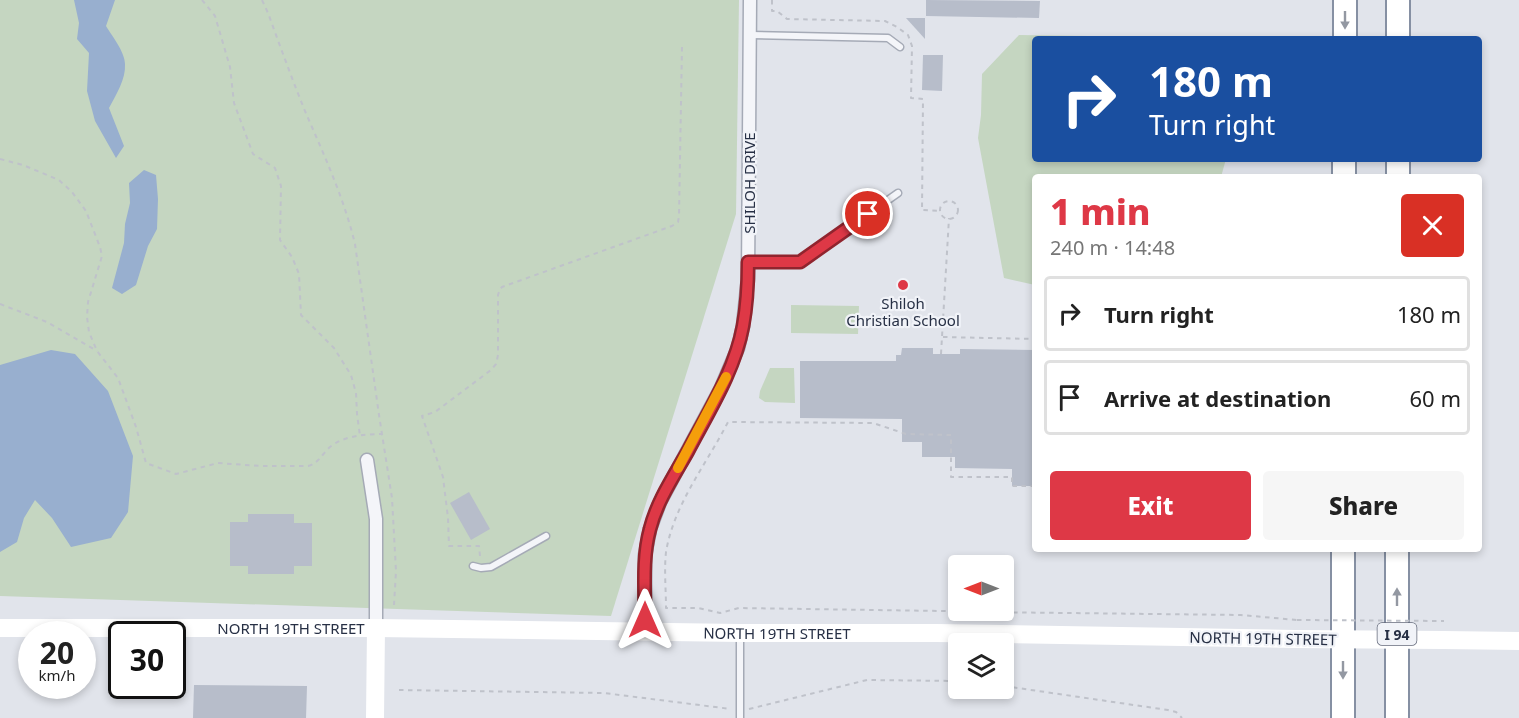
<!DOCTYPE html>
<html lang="en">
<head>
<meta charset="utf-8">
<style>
	body { margin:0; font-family:"Noto Sans",sans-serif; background:#f6f6f6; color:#222; height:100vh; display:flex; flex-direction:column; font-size:22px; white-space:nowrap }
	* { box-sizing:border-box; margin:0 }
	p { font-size:20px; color:#767676 }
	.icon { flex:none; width:33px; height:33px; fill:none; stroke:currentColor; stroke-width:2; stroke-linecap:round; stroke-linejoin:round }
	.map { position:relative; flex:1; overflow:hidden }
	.side { position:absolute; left:1032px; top:174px; width:450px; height:378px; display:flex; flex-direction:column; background:#fff; border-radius:6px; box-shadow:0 3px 9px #0003 }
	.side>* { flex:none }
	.hud { position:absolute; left:1032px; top:36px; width:450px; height:126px; border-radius:6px; box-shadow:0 3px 9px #0003; background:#1a4fa0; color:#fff; overflow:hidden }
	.needle { width:39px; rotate:270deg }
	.buttons { position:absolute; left:948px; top:555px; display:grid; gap:12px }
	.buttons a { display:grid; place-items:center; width:66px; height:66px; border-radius:6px; background:#fff; box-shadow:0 3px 9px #0003; font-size:30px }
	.speed { position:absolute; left:18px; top:621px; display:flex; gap:12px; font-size:30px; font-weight:700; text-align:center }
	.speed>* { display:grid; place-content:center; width:78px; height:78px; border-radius:50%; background:#fff; box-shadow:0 3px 9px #0003; line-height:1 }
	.speed small { font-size:15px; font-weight:400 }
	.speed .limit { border:3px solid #111; border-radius:9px; background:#fff; color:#111 }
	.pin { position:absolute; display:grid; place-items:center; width:51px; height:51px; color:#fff; margin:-26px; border:3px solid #fff; border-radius:50%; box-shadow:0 2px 6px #0007 }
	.me { position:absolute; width:66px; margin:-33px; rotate:0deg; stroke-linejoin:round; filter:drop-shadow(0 0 4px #0008) }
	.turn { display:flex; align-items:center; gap:21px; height:126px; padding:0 18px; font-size:27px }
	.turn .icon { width:78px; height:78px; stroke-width:2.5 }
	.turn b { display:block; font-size:42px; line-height:51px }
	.round { display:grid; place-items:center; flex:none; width:63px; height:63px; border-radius:6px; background:#f6f6f6 }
	.summary { display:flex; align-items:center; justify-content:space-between; height:102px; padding:0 18px }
	h1 { font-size:36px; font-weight:800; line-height:45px; color:#de3846 }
	.primary-button { display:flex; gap:12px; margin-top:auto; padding:12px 18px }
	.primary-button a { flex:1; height:69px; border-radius:6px; background:#de3846; color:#fff; font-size:24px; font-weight:800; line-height:69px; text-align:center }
	.primary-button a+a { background:#f6f6f6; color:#222 }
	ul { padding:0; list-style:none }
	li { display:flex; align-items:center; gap:18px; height:75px; margin:0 12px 9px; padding:0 6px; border:3px solid #e0e0e0; border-radius:6px }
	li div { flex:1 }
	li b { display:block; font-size:22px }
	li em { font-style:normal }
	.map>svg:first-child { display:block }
</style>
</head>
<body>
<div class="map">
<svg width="1519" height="718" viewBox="0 0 1519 718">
	<rect width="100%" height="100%" fill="#e1e4eb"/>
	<g fill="#c5d6c1">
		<path d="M 0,0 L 739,0 L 736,214 L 611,616 L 0,596 Z"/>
		<path d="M 1019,35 L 1088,36 L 1101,39 L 1035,39 L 1035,159 L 1226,159 L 1221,177 L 1035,177 L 1035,285 L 1004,278 L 978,138 L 981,115 L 982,74 Z"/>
		<path d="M 791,305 L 859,306 L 858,334 L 791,333 Z"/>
		<path d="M 770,368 L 794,368 L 795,403 L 765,402 L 759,398 L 760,391 Z"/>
	</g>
	<g fill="#98afcf">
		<path d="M 74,0 L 115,0 L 106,26 C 112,36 125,52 125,64 C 126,79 116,95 109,108 L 124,146 L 116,158 L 95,121 L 87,91 L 89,53 L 77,39 L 79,23 Z"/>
		<path d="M 144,170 L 156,175 L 158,199 L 157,229 L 148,246 L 136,285 L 122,294 L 112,288 L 124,243 L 125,224 L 130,203 L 129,183 Z"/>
		<path d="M 51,350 L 75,354 L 108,391 L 133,456 L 128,512 L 111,538 L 71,547 L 52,518 L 35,500 L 24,518 L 17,542 L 0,552 L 0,365 Z"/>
	</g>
	<g fill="#b7bdca">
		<path d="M 926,0 L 1040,1 L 1039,18 L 926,16 Z"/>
		<path d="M 906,18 L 925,18 L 925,39 Z"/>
		<path d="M 923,55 L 943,55 L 942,91 L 922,90 Z"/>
		<path d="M 902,348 L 933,348 L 933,354 L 960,354 L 960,349 L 1035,350 L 1035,486 L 1012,486 L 1012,469 L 955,468 L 955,457 L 922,457 L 922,442 L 902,442 L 902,419 L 800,418 L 800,361 L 896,361 L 896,355 L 901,355 Z"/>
		<path d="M 469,492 L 490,529 L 471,540 L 450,503 Z"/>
		<path d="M 248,514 L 294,514 L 294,523 L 312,523 L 312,566 L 294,566 L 294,574 L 248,574 L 248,566 L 230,566 L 230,522 L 248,522 Z"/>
		<path d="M 194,685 L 307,686 L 306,718 L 193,718 Z"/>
	</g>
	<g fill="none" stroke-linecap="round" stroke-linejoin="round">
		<g stroke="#a5aab6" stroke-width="9">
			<g id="lane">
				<path d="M 750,35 L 888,38 L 900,47"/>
				<path d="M 748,262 L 800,262 L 898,193"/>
				<path d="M 473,566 L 481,568 L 491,567 L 546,536"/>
				<path d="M 740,635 L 740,718"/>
			</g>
		</g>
		<g stroke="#a5aab6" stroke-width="15">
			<g id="street">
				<path d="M 367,460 L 376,519 L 376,628"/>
				<path d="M 645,632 L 645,555 L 650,529 L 660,502 L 721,388 L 738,348 L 743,326 L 748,278 L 750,0"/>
			</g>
		</g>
		<g stroke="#8690a3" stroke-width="26">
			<g id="highway">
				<path d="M 1345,39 L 1345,0"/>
				<path d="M 1398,39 L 1398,0"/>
				<path d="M 1344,177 L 1344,159"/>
				<path d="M 1398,177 L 1398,159"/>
				<path d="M 1343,718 L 1343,549"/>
				<path d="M 1397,718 L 1397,549"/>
			</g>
		</g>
		<g stroke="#bfc2ca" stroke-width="2" stroke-dasharray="4.5 4.5" stroke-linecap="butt">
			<path d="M 202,0 L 215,16 L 230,67 L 234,103 L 253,154 L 275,168 L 281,186 L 280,240 L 292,257 L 299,274 L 301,315 L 334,348 L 351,375 L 356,393 L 357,414 L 360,436"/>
			<path d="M 262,0 L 268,13 C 280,46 292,79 305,111 C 324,155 344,198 355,244 L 379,415 L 392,498 L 396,571 L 394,605"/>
			<path d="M 772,0 L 772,11 L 777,11 L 787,19 L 885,21 L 897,27 L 908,35 L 912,46 L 911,98 L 923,99 L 922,210 L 940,211"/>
			<path d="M 0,159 L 23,165 L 59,180 L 72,192 L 86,211 L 100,247 L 102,256 L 88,302 L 87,317 L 89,332 L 97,351 L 118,378 L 136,427 L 146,463 L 176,474 L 218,463 L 261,466 L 308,466 C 319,463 322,454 330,447 C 343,436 365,434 382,434"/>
			<circle cx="949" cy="210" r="9"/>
			<path d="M 0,304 L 47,322 L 97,351"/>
			<path d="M 943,337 L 1035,339"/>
			<path d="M 941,354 L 949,218"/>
			<path d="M 1035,486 L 1012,486 L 1012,477 L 951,477 L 951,435 L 906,434 L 873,423 L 728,422 C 706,465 674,504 666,552 C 664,570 666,590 666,608 L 698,608 L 720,613 L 739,608 L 941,611 L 980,612 L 1241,615 L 1297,620"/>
			<path d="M 480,556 L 479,546 L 449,546 L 448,518 L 443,477 L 422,416 L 435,412 L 491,370 L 496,364 L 498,355 L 498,295 L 500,289 L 502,287 L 672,226 L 678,222 L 679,216 L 682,46"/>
			<path d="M 1004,686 L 1168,710 L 1176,712 L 1182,718"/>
			<path d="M 399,690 L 604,693 L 731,709"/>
			<path d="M 749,709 L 867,680 L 958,681"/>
		</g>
		<use href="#lane" stroke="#f4f5f9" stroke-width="6"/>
		<use href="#street" stroke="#f4f5f9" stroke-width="12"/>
		<g stroke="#fff" stroke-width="18">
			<path id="s1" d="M 0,628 L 376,628 L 740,633 L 936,633 L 1295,639"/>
			<path d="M 1443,640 L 1519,641"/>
			<path d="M 375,718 L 376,628"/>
		</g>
		<use href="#highway" stroke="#fff" stroke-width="22"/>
		<path stroke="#bfc2ca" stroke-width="2" stroke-dasharray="4.5 4.5" stroke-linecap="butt" d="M 1297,620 L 1444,621"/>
		<path stroke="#fff" stroke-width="18" d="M 1295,639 L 1443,640"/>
	</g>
	<defs><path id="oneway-solid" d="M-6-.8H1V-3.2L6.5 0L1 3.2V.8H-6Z" transform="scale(1.5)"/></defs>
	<g fill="#9398a2">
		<use href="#oneway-solid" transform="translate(1345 20) rotate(90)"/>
		<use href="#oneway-solid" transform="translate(1397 597) rotate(-90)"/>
		<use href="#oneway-solid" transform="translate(1343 670) rotate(90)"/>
	</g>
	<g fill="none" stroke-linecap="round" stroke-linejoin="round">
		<g stroke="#90242e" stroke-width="15">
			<path id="route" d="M 645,620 C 645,590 642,558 650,529 C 657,501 674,476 688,451 C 709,411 735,370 743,326 C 747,305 748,283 748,262 L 800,262 L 868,214"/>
		</g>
		<use href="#route" stroke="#de3846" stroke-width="10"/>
		<path stroke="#f59e0b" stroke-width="10" d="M 678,468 L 726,377"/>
	</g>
	<circle fill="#de3846" stroke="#f1f3f8" stroke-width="2" cx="903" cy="285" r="6"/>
	<g text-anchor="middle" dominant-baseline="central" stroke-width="4.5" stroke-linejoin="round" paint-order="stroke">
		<rect fill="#f1f3f8" stroke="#646a7b" stroke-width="1.5" x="1377.5" y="623" width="39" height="22" rx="4.5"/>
		<g font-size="14" font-weight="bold" fill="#273045">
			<text x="1397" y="634">I 94</text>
		</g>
		<g font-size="15" fill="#273045" stroke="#f1f3f8">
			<text transform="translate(749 183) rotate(-90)">SHILOH DRIVE</text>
			<text stroke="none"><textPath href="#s1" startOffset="291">NORTH 19TH STREET</textPath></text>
			<text stroke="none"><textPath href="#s1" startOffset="777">NORTH 19TH STREET</textPath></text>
			<text transform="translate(1263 638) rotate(1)">NORTH 19TH STREET</text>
		</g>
		<g font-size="15" fill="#273045" stroke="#f1f3f8">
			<text x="903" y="303">Shiloh<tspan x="903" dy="17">Christian School</tspan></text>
		</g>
	</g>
</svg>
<div class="buttons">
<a><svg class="needle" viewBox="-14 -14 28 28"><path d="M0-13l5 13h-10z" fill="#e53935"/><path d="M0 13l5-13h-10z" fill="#767676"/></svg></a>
<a><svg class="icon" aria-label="layers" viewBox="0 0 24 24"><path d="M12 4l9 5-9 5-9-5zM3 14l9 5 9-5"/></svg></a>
</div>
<div class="speed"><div>20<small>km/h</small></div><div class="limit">30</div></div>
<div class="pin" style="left:868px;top:214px;background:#d93025"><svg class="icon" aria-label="arrive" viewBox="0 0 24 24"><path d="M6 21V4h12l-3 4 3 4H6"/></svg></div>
<svg class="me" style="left:645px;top:620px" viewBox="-20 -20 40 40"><path d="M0-17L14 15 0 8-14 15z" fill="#de3846" stroke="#fff" stroke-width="4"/></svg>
<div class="hud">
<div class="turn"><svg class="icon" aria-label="right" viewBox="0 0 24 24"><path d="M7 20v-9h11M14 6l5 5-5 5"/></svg><div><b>180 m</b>Turn right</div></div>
</div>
<section class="side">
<div class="summary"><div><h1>1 min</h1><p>240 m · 14:48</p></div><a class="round" style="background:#d93025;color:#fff"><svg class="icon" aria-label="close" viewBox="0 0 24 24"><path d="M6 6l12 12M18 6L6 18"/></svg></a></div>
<ul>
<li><svg class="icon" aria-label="right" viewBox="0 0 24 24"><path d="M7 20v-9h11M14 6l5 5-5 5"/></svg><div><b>Turn right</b></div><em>180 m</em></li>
<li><svg class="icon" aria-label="arrive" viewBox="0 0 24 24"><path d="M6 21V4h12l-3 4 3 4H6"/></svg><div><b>Arrive at destination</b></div><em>60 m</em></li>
</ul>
<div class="primary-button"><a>Exit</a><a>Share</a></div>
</section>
</div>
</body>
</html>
